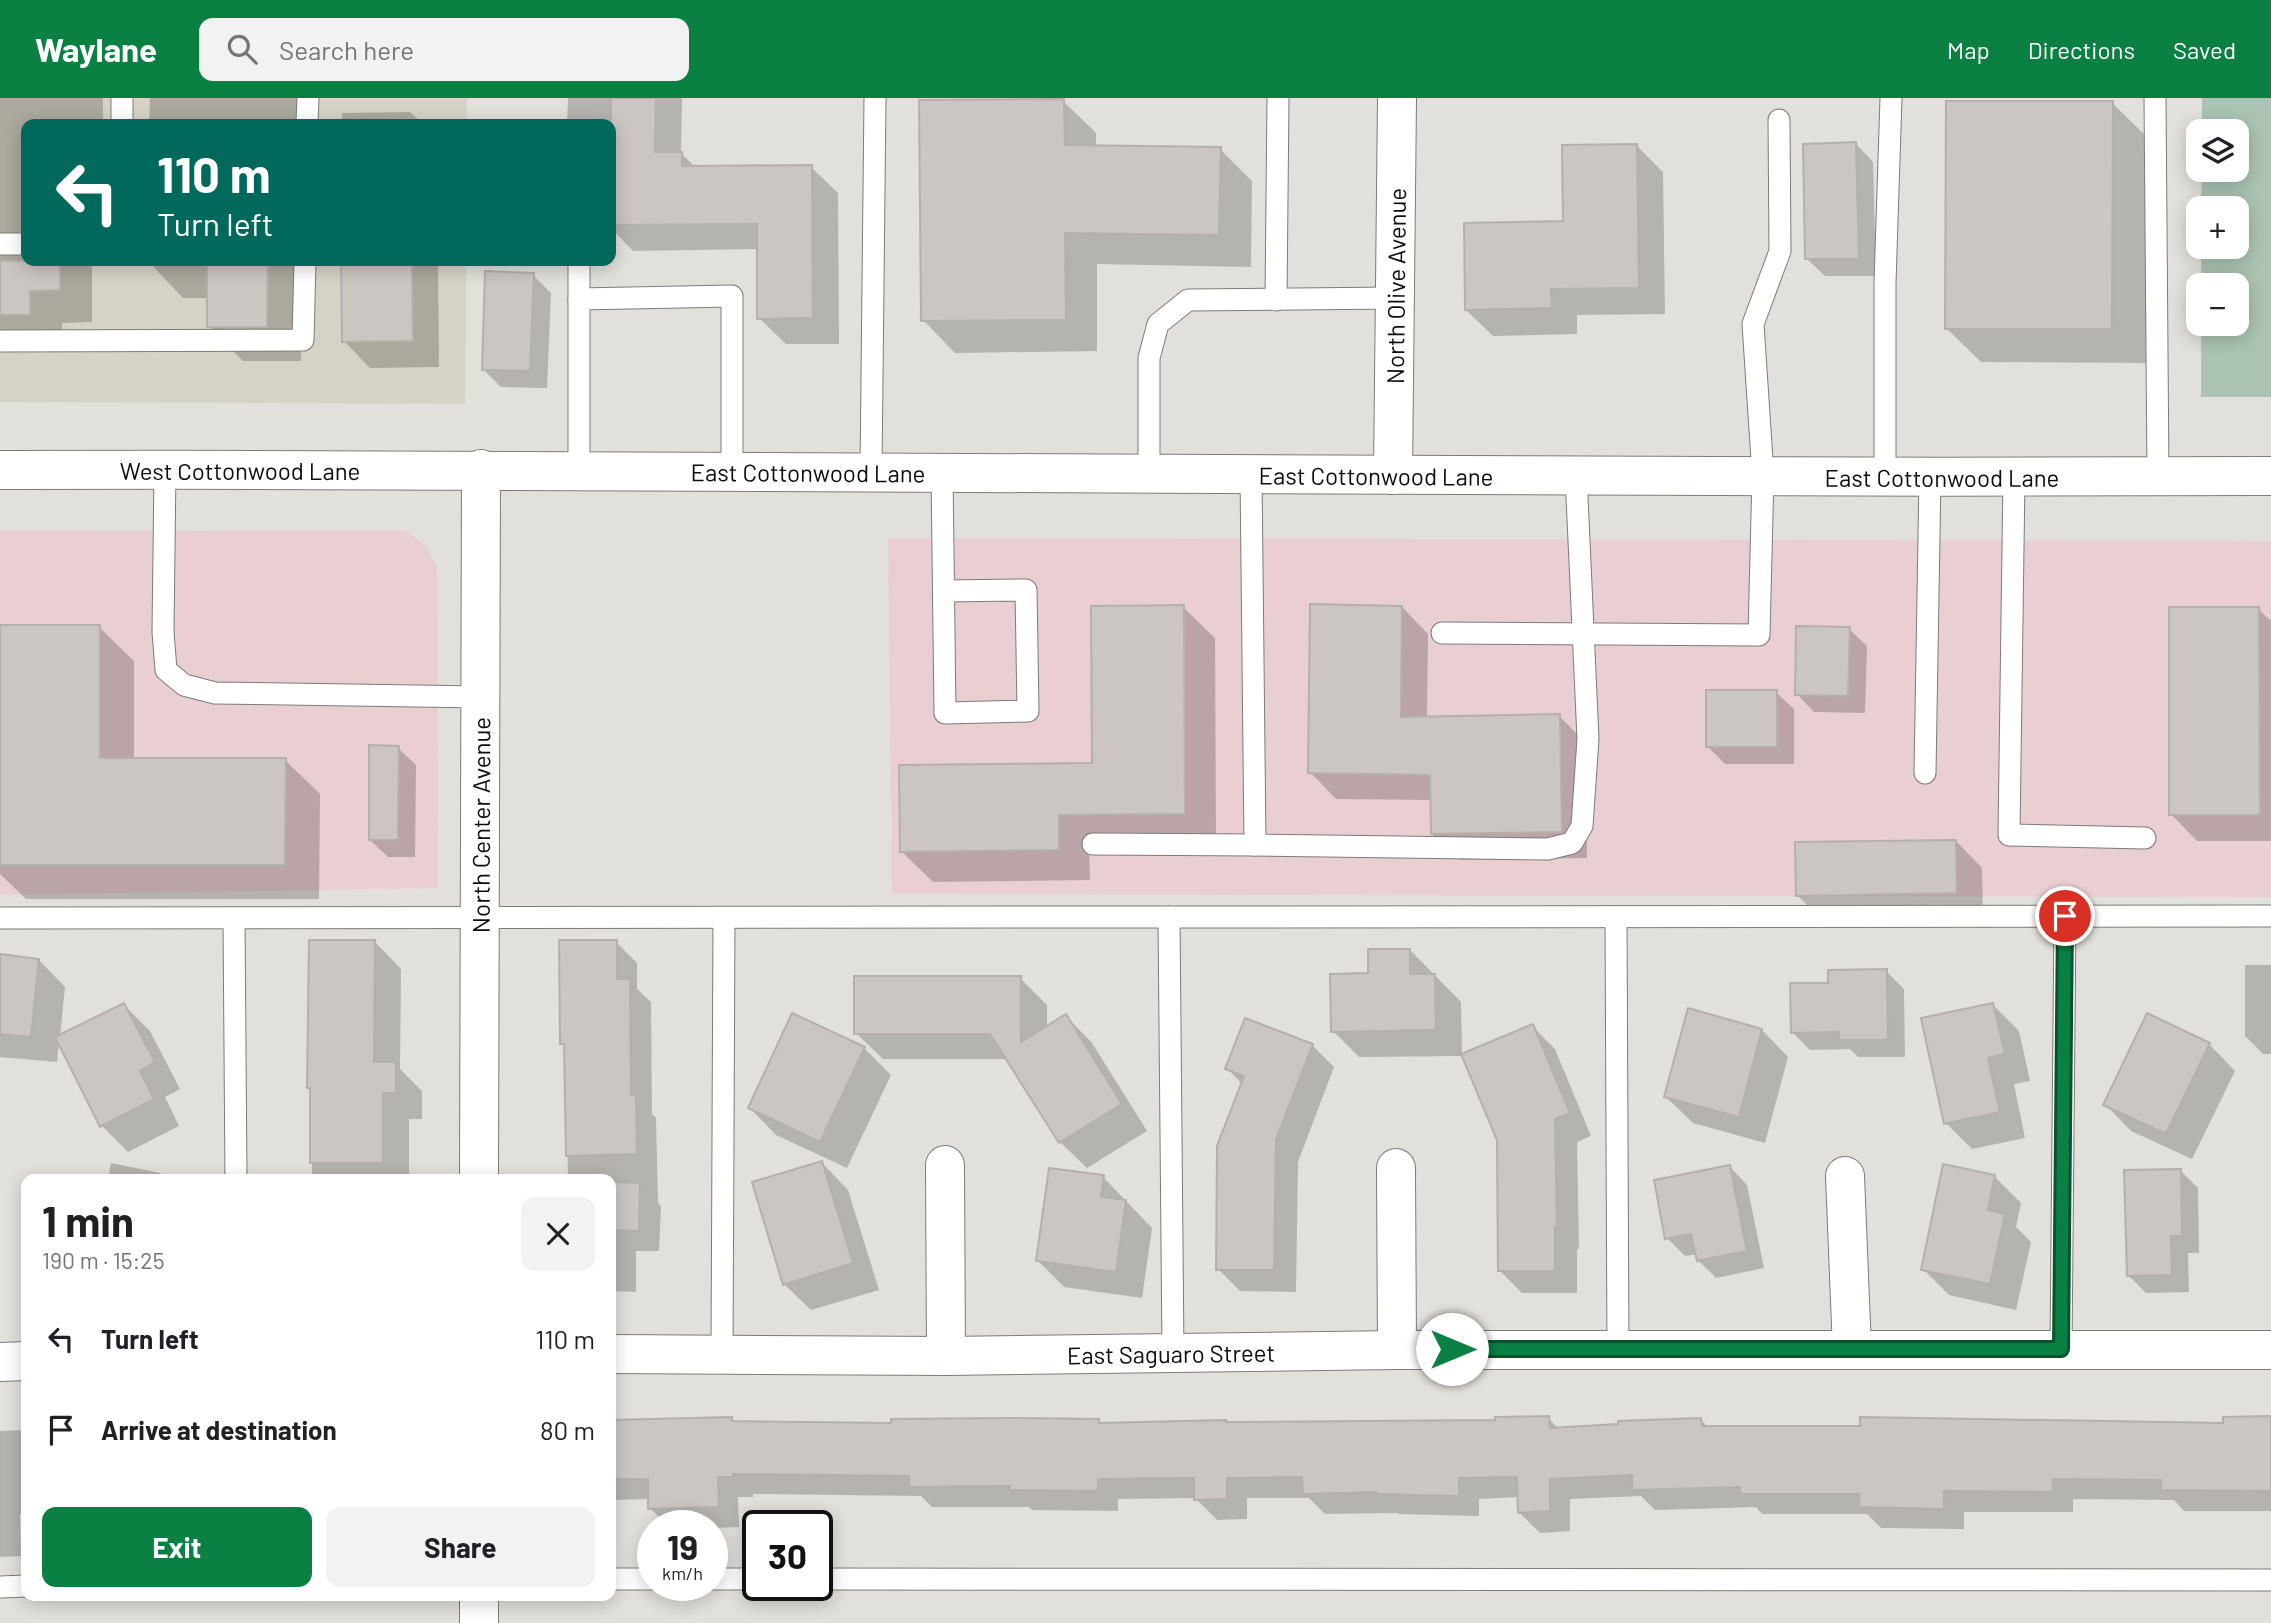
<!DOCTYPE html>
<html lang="en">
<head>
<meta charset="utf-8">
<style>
	body { margin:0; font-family:Barlow,sans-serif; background:#f2f2f2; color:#202124; height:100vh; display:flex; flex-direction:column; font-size:26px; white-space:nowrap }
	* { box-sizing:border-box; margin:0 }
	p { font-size:23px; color:#757577 }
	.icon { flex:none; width:38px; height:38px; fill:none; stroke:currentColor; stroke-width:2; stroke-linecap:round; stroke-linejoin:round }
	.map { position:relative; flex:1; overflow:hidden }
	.details { position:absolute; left:21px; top:1076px; width:595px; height:427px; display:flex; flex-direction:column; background:#fff; border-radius:14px; box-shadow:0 4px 18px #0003 }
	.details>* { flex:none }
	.top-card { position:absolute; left:21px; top:21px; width:595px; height:147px; border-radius:14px; box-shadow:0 4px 18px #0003; background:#00695c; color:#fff; overflow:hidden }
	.buttons { position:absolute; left:2186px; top:21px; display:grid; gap:14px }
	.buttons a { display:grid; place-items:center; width:63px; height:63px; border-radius:14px; background:#fff; box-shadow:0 4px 18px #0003; font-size:35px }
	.speed { position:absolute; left:637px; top:1412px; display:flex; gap:14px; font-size:35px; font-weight:700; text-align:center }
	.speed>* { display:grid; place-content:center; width:91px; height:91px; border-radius:50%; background:#fff; box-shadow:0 4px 18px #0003; line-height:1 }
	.speed small { font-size:18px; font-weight:400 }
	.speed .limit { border:4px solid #111; border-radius:10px; background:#fff; color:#111 }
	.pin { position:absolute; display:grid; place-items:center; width:60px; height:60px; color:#fff; margin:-30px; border:4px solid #fff; border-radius:50%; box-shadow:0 2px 7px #0007 }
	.me { position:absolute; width:77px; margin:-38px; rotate:90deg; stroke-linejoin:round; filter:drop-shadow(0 0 5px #0008) }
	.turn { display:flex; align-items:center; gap:24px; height:147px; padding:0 21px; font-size:32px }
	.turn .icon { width:91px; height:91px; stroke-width:2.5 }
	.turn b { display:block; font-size:49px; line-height:60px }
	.round { display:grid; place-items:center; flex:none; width:74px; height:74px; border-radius:14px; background:#f2f2f2 }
	.summary { display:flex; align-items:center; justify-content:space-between; height:119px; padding:0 21px }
	h1 { font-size:42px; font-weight:700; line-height:52px }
	.cta { display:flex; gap:14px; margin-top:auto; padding:14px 21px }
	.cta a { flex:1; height:80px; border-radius:14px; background:#0b8043; color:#fff; font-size:28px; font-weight:700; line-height:80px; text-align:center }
	.cta a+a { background:#f2f2f2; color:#202124 }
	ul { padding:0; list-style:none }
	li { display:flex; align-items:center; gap:21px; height:91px; padding:0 21px }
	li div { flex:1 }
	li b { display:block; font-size:26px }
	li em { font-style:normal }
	header { display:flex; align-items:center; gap:42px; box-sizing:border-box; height:98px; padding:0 35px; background:#0b8043; color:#fff }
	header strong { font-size:33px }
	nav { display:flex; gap:38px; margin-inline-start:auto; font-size:24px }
	.search { width:490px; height:63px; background:#f2f2f2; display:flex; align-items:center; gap:18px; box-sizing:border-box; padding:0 24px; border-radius:14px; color:#757577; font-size:26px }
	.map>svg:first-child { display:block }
</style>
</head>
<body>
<header>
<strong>Waylane</strong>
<div class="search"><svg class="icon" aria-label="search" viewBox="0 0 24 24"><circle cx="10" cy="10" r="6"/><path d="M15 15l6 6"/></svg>Search here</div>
<nav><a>Map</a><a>Directions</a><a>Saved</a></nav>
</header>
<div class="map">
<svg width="2271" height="1525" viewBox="0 0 2271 1525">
	<rect width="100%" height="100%" fill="#e1e0da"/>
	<g fill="#e9ced2">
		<path d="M 0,432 L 405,433 L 425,447 L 437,469 L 438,790 L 0,797 Z"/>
		<path d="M 888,440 L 2271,443 L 2271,799 L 892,796 Z"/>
	</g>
	<path fill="#d6d3c6" d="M 0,0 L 467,0 L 467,26 L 26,26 L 26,163 L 466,163 L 465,306 L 0,304 Z"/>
	<path fill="#abc4b3" d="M 2202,0 L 2271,0 L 2271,299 L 2201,299 L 2201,226 L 2236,226 L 2236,187 L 2201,187 L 2201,149 L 2236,149 L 2236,110 L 2201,110 L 2202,72 L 2236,72 L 2236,33 L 2202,33 Z"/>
	<g fill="#0003">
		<path d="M 0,0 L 103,0 L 103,26 L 26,26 L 26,163 L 92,163 L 92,224 L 62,225 L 62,249 L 0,249 Z"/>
		<path d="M 150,0 L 303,0 L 303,26 L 149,26 Z"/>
		<path d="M 568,0 L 682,0 L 681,55 L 695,69 L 811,69 L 838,95 L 839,246 L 786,246 L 759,220 L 759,151 L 633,153 L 611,130 L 611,26 L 567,26 Z"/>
		<path d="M 1063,3 L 1096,35 L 1096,49 L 1220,51 L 1252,83 L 1251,169 L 1097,166 L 1097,253 L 955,255 L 923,222 Z"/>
		<path d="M 2112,5 L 2147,39 L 2146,265 L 1981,264 L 1946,230 Z"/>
		<path d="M 410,14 L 423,26 L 342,26 L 342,15 Z"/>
		<path d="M 1856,46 L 1873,64 L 1876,178 L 1825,178 L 1807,161 Z"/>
		<path d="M 1636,47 L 1663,74 L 1665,216 L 1577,217 L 1577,236 L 1493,238 L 1466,212 L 1564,125 Z"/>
		<path d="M 148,163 L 302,163 L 301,263 L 243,263 L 208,228 L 209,200 L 183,200 Z"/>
		<path d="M 343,163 L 438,163 L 439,269 L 370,270 L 344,243 Z"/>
		<path d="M 533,177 L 551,195 L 547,290 L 501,289 L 483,271 Z"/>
		<path d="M 1183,509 L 1215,540 L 1216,746 L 1089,747 L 1090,782 L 933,784 L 901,753 L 1094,666 Z"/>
		<path d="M 1402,509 L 1428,536 L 1427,620 L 1559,618 L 1586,645 L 1587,760 L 1459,762 L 1432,736 L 1432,702 L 1336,701 L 1310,674 Z"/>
		<path d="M 2258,511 L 2271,523 L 2271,743 L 2197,743 L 2171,716 Z"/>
		<path d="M 0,529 L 99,529 L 134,563 L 134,662 L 285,662 L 320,696 L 319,801 L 26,801 L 0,776 Z"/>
		<path d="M 1849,531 L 1867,548 L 1865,615 L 1814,614 L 1797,596 Z"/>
		<path d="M 1776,594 L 1794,611 L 1794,666 L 1725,666 L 1707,648 Z"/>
		<path d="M 398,650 L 416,667 L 415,759 L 388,759 L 370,742 Z"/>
		<path d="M 1956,743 L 1982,770 L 1983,821 L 1824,824 L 1798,798 Z"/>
		<path d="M 375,844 L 401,871 L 400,971 L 422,993 L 422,1021 L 409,1021 L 409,1082 L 312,1082 L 312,993 L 309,990 Z"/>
		<path d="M 616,844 L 637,865 L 637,891 L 651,904 L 652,1016 L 656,1020 L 658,1105 L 661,1108 L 659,1153 L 636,1153 L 636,1194 L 611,1193 L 611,1082 L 568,1082 L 566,950 L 562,946 Z"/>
		<path d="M 1410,852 L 1461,904 L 1462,957 L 1532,928 L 1555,951 L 1591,1038 L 1577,1044 L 1579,1151 L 1577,1151 L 1577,1195 L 1522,1195 L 1500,1173 L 1498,1042 L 1464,958 L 1359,959 L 1333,933 L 1370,877 Z"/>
		<path d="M 0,858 L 39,862 L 65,889 L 60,939 L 124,907 L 150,933 L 180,991 L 165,999 L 179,1028 L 128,1054 L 102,1028 L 59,943 L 57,964 L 0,959 Z"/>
		<path d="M 2245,867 L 2271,867 L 2271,956 L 2263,956 L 2245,938 Z"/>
		<path d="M 1886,873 L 1904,891 L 1905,959 L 1858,959 L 1850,951 L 1810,952 L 1792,934 L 1830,886 Z"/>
		<path d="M 1020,880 L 1047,907 L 1047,930 L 1066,918 L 1092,945 L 1147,1033 L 1087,1070 L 1060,1044 L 1009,961 L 883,961 L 856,935 Z"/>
		<path d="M 1993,907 L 2019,933 L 2030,983 L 2014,986 L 2025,1040 L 1972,1051 L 1946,1025 Z"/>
		<path d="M 1762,932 L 1788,959 L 1765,1045 L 1693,1025 L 1666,999 Z"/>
		<path d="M 2209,946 L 2235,973 L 2192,1061 L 2131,1033 L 2105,1006 Z"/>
		<path d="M 1312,947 L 1334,969 L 1298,1064 L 1296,1194 L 1240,1193 L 1218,1171 L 1243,987 L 1227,970 Z"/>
		<path d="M 864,950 L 891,977 L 847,1070 L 776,1037 L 750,1010 Z"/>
		<path d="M 111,1065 L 160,1075 L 167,1082 L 108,1082 Z"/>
		<path d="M 822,1065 L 848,1092 L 879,1192 L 811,1212 L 784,1186 Z"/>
		<path d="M 1730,1069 L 1747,1087 L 1764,1170 L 1716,1180 L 1698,1162 L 1697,1156 L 1685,1158 L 1667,1140 Z"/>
		<path d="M 2181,1073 L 2198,1090 L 2199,1155 L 2188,1155 L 2189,1194 L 2146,1195 L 2128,1177 Z"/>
		<path d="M 1994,1078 L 2021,1105 L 2016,1129 L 2031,1144 L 2016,1212 L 1949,1197 L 1923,1171 Z"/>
		<path d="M 1103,1079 L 1152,1130 L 1142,1200 L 1064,1189 L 1038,1163 Z"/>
		<path d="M 1548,1320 L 1559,1331 L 1701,1322 L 1708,1329 L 2225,1327 L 2271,1320 L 2271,1413 L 2184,1413 L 2174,1402 L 2073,1401 L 2073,1414 L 1964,1414 L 1964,1431 L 1881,1430 L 1867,1416 L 1762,1416 L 1756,1409 L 1655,1412 L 1641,1398 L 1570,1401 L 1570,1433 L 1540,1435 L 1519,1414 L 1519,1399 L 1479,1401 L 1479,1418 L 1399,1416 L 1397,1415 L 1325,1416 L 1309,1400 L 1247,1400 L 1247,1421 L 1217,1422 L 1195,1400 L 1118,1401 L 1118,1413 L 1032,1412 L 1029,1409 L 932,1409 L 921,1398 L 753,1396 L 753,1399 L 738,1399 L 739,1429 L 712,1430 L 712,1428 L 668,1428 L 650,1410 L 650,1401 L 611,1402 L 611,1322 L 731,1321 L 734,1325 L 892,1326 L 1098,1322 L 1102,1326 L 1497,1324 Z"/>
		<path d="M 26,1332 L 26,1416 L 20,1416 L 21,1458 L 0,1459 L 0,1333 Z"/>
	</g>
	<g fill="#ccc6c2" stroke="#b5b0ac" stroke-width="2">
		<path d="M 611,0 L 656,0 L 655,54 L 682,54 L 682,68 L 812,67 L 813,220 L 757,221 L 757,126 L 611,127 Z"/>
		<path d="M 1064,1 L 1065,47 L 1221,49 L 1219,137 L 1065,135 L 1066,222 L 921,223 L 919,2 Z"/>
		<path d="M 1946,3 L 2113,3 L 2112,231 L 1945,231 Z"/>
		<path d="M 1856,44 L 1859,161 L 1805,161 L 1803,46 Z"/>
		<path d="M 1637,46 L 1639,190 L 1551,191 L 1552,210 L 1465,212 L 1464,125 L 1563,123 L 1562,47 Z"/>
		<path d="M 0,163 L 60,163 L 60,192 L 30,193 L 30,217 L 0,217 Z"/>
		<path d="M 207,163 L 268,163 L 267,229 L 207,229 Z"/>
		<path d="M 341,163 L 412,163 L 413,243 L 342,244 Z"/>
		<path d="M 485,173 L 534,175 L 530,273 L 482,272 Z"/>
		<path d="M 1310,506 L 1402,508 L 1401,619 L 1560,616 L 1562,734 L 1431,736 L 1430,677 L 1308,675 Z"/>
		<path d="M 1184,507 L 1185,716 L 1059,717 L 1059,752 L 900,754 L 899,667 L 1092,665 L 1091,508 Z"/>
		<path d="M 2169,509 L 2259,509 L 2260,717 L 2169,717 Z"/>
		<path d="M 0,527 L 100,527 L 100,660 L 286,660 L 285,767 L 0,767 Z"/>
		<path d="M 1796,528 L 1850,529 L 1848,598 L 1795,597 Z"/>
		<rect x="1706" y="592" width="71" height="57"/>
		<path d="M 369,647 L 399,648 L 398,742 L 369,742 Z"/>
		<path d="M 1956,742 L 1957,795 L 1796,798 L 1795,744 Z"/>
		<path d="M 309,842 L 375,842 L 374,964 L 396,964 L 396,995 L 383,995 L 383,1065 L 310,1065 L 310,990 L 307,990 Z"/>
		<path d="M 559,842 L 617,842 L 617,881 L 630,881 L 631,997 L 636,997 L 637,1056 L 566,1058 L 564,946 L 560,946 Z"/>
		<path d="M 1368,851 L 1410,851 L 1410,876 L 1435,876 L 1436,932 L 1331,934 L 1330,876 L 1368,875 Z"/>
		<path d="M 0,856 L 39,861 L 31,939 L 0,936 Z"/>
		<path d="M 1887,871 L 1888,942 L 1839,942 L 1839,934 L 1791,935 L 1790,885 L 1828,885 L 1828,872 Z"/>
		<path d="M 854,878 L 1021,878 L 1021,944 L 1066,916 L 1122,1006 L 1059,1045 L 990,936 L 854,936 Z"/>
		<path d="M 124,905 L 155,964 L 140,973 L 154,1001 L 100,1029 L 55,939 Z"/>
		<path d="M 1993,905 L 2005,956 L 1988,960 L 2000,1014 L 1944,1026 L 1921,920 Z"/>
		<path d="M 1688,910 L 1762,931 L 1739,1019 L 1664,999 Z"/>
		<path d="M 792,915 L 865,949 L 820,1044 L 748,1010 Z"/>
		<path d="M 2147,915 L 2210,945 L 2166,1036 L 2103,1007 Z"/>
		<path d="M 1245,920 L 1313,946 L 1276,1041 L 1274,1172 L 1216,1172 L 1217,1048 L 1244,978 L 1225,971 Z"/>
		<path d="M 1533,926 L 1570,1015 L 1555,1021 L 1557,1129 L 1555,1129 L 1555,1173 L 1498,1173 L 1497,1042 L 1461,956 Z"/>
		<path d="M 822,1063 L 853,1165 L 783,1187 L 752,1084 Z"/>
		<path d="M 1943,1066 L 1995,1077 L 1988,1112 L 2005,1116 L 1990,1186 L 1921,1172 Z"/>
		<path d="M 1730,1067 L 1747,1153 L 1697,1163 L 1691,1136 L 1665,1141 L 1654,1082 Z"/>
		<path d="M 1049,1070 L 1104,1077 L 1101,1099 L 1126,1102 L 1116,1174 L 1036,1163 Z"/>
		<path d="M 2181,1071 L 2182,1138 L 2171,1138 L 2172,1177 L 2127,1178 L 2124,1072 Z"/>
		<path d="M 611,1084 L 640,1085 L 639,1133 L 611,1132 Z"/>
		<path d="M 1549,1318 L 1550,1330 L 1618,1326 L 1618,1323 L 1701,1320 L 1702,1328 L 1860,1328 L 1860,1319 L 2223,1325 L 2223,1319 L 2271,1318 L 2271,1393 L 2161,1392 L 2161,1382 L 2053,1381 L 2053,1394 L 1944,1393 L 1944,1411 L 1859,1409 L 1859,1396 L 1740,1396 L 1740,1389 L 1632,1392 L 1632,1377 L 1550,1381 L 1550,1413 L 1518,1415 L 1517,1379 L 1459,1380 L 1459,1398 L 1376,1396 L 1376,1394 L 1303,1396 L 1302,1379 L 1227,1380 L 1227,1401 L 1194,1402 L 1194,1380 L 1098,1381 L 1098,1393 L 1010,1392 L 1010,1388 L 909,1389 L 909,1378 L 733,1376 L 733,1379 L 718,1379 L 719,1409 L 648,1411 L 648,1381 L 611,1381 L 611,1322 L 732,1319 L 732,1323 L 891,1325 L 891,1321 L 1010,1320 L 1099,1321 L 1099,1325 L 1226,1322 L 1226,1324 L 1495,1322 L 1495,1319 Z"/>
	</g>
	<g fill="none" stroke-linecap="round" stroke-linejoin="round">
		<g stroke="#7e7c77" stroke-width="23">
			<g id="lane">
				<path d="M 2155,0 L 2158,379"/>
				<path d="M 122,26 L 122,0"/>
				<path d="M 307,26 L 308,0"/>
				<path d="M 0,146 L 26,146"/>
				<path d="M 579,163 L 579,372"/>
				<path d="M 579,201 L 732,198 L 732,372"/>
				<path d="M 1276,202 L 1278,0"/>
				<path d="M 0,243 L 303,242 L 305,163"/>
				<path d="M 165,372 L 163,534 L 166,572 L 184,587 L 215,595 L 481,599"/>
				<path d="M 871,373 L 875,0"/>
				<path d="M 942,373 L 945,615 L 1028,613 L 1026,492 L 944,493"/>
				<path d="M 1149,375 L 1149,260 L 1158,226 L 1188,202 L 1395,200"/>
				<path d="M 1251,376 L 1255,747 L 1548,751 L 1572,745 L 1582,728 L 1588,641 L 1576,377"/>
				<path d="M 1885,378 L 1885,185 L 1891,0"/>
				<path d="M 2014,378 L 2009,737 L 2145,740"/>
				<path d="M 1442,535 L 1759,537 L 1763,377 L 1753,226 L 1780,153 L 1779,22"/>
				<path d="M 1925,675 L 1930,378"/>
				<path d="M 1093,746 L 1255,747"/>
				<path d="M 1169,819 L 1173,1255"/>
				<path d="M 1616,819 L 1618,1252"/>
				<path d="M 0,820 L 2271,818"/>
				<path d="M 234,820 L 236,1082"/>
				<path d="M 2061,1252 L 2065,818"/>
				<path d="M 722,1257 L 724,820"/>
				<path d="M 611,1481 L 653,1481"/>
				<path d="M 712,1481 L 758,1481"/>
				<path d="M 817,1481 L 2271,1482"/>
				<path d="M 0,1489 L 26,1488"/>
			</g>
		</g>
		<g stroke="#7e7c77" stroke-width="40">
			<g id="street">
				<path id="s1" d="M 1393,377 L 1397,0"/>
				<path d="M 945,1067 L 946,1258"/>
				<path d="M 1396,1070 L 1397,1252"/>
				<path d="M 1845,1078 L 1852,1252"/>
				<path id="s2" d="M 479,1082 L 481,371"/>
				<path id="s3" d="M 611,1256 L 946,1258 L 1397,1252 L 2271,1252"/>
				<path d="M 0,1264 L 26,1263"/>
				<path d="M 479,1525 L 479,1498"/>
			</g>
		</g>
		<g stroke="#7e7c77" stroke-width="40">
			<g id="secondary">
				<path id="s4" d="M 0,372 C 757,370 1514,382 2271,378"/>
			</g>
		</g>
		<use href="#lane" stroke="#fff" stroke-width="21"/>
		<use href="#street" stroke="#fff" stroke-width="38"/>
		<use href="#secondary" stroke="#fff" stroke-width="38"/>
	</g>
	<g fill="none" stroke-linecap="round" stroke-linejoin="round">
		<g stroke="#07532c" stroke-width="18">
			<path id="route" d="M 1452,1251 L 2061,1251 L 2065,818"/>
		</g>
		<use href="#route" stroke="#0b8043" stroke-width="12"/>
	</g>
	<g text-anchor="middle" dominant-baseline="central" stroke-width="6" stroke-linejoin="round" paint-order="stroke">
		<g font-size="24" fill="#0d0c0a" stroke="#efede7">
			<text stroke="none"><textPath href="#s1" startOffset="189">North Olive Avenue</textPath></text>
			<text stroke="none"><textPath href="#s4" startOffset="240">West Cottonwood Lane</textPath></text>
			<text stroke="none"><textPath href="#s4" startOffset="808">East Cottonwood Lane</textPath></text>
			<text stroke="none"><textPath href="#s4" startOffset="1376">East Cottonwood Lane</textPath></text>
			<text stroke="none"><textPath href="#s4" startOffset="1942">East Cottonwood Lane</textPath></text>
			<text stroke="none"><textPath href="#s2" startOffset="355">North Center Avenue</textPath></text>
			<text stroke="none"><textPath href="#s3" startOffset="560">East Saguaro Street</textPath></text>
		</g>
	</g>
</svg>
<div class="buttons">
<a><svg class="icon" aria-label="layers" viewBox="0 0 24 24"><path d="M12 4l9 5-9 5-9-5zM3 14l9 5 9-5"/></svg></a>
<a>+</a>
<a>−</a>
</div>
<div class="speed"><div>19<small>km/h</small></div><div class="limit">30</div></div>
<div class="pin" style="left:2065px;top:818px;background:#d93025"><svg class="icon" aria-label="arrive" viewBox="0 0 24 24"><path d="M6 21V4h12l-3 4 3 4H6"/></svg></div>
<svg class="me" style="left:1452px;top:1251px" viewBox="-20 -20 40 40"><circle r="19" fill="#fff"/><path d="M0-13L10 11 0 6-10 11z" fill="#0b8043"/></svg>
<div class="top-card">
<div class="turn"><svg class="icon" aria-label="left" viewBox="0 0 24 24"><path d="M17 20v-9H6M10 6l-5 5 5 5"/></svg><div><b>110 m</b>Turn left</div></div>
</div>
<section class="details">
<div class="summary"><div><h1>1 min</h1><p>190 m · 15:25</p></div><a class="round"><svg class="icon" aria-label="close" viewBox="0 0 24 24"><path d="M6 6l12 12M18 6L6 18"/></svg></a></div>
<ul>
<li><svg class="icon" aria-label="left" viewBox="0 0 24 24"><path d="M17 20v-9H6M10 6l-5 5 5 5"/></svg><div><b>Turn left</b></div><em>110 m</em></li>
<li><svg class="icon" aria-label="arrive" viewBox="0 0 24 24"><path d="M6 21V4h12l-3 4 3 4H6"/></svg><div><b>Arrive at destination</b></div><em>80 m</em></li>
</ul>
<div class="cta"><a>Exit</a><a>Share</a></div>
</section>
</div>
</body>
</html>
